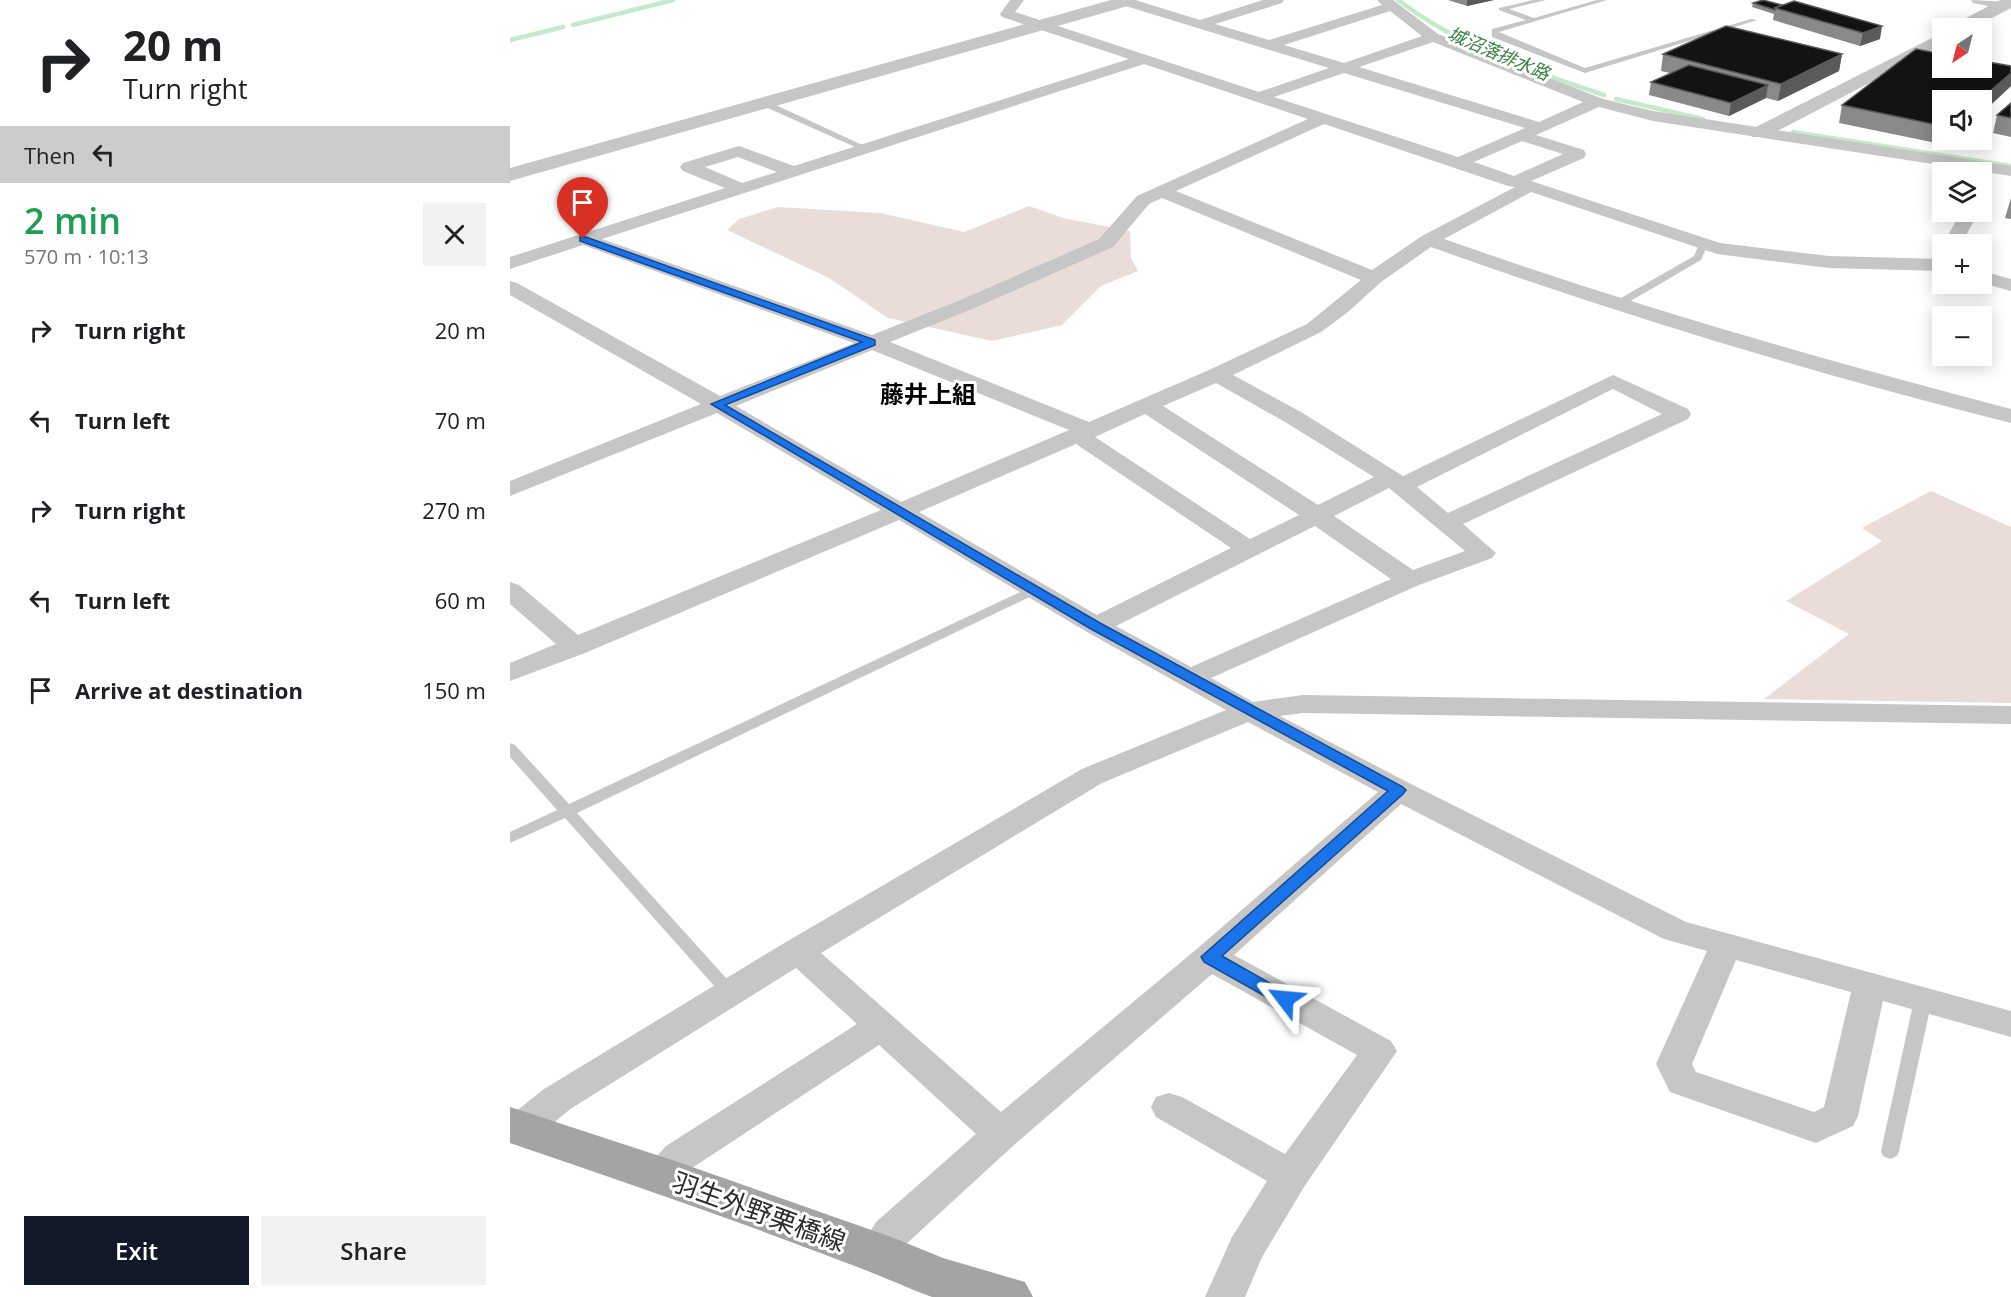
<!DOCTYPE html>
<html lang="en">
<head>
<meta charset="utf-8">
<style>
	body { margin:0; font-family:"Open Sans","Noto Sans JP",sans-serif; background:#f2f2f2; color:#202124; height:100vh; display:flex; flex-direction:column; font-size:22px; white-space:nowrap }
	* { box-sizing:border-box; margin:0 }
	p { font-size:20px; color:#757577 }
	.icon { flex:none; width:33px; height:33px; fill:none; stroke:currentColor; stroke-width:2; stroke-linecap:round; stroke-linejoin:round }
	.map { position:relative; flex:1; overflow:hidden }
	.drawer { display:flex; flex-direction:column; background:#fff; width:510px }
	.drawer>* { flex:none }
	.hud { background:#fff; color:#202124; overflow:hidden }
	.needle { width:39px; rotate:215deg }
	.fabs { position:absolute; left:1422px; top:18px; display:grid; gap:12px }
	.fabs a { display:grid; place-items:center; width:60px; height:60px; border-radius:0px; background:#fff; box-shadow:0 3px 15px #0003; font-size:30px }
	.pin { position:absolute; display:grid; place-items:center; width:51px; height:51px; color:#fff; margin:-62px -26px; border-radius:50% 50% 50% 0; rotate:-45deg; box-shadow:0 0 6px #0007 }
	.pin .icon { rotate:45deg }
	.me { position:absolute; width:66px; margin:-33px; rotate:299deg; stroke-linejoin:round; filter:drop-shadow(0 0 4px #0008) }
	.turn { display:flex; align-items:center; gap:21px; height:126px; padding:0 24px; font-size:27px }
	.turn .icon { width:78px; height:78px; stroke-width:2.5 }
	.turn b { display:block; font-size:42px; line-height:51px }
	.then { display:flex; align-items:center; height:57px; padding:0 24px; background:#0003; gap:12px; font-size:22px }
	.round { display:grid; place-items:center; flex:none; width:63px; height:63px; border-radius:0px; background:#f2f2f2 }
	.summary { display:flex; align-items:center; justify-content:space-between; height:102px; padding:0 24px }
	h1 { font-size:36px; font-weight:600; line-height:45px; color:#1e9e55 }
	.button { display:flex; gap:12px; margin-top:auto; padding:12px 24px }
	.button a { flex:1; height:69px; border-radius:0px; background:#111827; color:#fff; font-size:24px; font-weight:600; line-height:69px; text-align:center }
	.button a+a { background:#f2f2f2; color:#202124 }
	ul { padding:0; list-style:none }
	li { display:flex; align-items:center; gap:18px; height:90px; padding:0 24px }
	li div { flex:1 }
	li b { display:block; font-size:22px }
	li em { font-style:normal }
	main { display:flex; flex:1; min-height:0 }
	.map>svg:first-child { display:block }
</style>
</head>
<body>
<main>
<section class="drawer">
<div class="hud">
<div class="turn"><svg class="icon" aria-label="right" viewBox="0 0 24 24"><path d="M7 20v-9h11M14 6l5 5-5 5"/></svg><div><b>20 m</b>Turn right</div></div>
<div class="then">Then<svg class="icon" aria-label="left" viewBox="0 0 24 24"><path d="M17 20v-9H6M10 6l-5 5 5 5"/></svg></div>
</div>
<div class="summary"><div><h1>2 min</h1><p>570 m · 10:13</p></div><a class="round"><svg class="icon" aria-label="close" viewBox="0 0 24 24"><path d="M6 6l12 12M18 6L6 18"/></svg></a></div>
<ul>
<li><svg class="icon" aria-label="right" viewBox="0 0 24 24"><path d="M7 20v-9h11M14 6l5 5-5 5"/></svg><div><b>Turn right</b></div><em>20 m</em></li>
<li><svg class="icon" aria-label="left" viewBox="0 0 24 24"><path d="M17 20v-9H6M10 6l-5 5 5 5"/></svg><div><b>Turn left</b></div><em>70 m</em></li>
<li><svg class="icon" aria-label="right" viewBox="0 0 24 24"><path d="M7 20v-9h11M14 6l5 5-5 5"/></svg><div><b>Turn right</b></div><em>270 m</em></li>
<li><svg class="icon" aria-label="left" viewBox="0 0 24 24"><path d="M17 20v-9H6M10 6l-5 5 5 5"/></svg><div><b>Turn left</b></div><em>60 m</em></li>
<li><svg class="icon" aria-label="arrive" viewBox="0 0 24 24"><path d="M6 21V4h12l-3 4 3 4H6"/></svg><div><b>Arrive at destination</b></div><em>150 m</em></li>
</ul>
<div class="button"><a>Exit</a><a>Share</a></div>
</section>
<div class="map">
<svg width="1501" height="1297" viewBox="0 0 1501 1297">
	<rect width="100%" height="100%" fill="#fff"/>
	<g fill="#eaddd9">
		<path d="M 519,206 L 553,218 L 620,231 L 621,258 L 628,271 L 591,286 L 552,325 L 482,341 L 378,318 L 319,278 L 217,230 L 229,219 L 268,207 L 370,213 L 454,232 Z"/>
		<path d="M 1421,491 L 1501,527 L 1501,703 L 1254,699 L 1339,634 L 1276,601 L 1372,541 L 1352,528 Z"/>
	</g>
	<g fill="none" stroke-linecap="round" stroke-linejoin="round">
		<g stroke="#c5eaca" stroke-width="4.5">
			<path d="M 888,0 C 950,47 1021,71 1094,95"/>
			<path d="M 63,25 L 163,0"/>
			<path d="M 0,40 L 53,27"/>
			<path d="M 1106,99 L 1193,119"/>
			<path d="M 1283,132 L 1501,166"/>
		</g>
		<g fill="#c6c6c6" fill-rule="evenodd">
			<path d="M 1023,0 L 1036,0 L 999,9 L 1024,18 L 1087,0 L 1097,0 L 989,32 L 1075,68 L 1241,19 L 1247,20 L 1075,73 L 982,37 L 982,29 L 1016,20 L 989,10 L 989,8 Z"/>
			<path d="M 251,101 L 257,101 L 361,149 L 354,151 L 251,105 Z"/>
			<path d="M 1190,242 L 1198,244 L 1191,260 L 1112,306 L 1104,306 L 1104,302 L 1184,256 Z"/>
			<path d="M 523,586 L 528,587 L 529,590 L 528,593 L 67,813 L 226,989 L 229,993 L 226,997 L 220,999 L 214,997 L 55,818 L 0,843 L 0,832 L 47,810 L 0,757 L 0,743 L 5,745 L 59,804 Z"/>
			<path d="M 1413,994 L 1419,995 L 1422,1000 L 1389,1151 L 1387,1156 L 1380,1159 L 1373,1156 L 1371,1151 L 1404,1000 L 1407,995 Z"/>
		</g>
		<g fill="#c6c6c6" fill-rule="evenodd">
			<path d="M 500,0 L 514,0 L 505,12 L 749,92 L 819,68 L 609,4 L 607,1 L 625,0 L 690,20 L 753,0 L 774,0 L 772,3 L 705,24 L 759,40 L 872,5 L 867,0 L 883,0 L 928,34 L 1093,99 L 1143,111 L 1501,166 L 1501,176 L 1143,121 L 1089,107 L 1026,135 L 1074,150 L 1076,154 L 1074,158 L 1021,181 L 1210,243 L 1319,256 L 1432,259 L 1432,271 L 1319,268 L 1207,254 L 1021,192 L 934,239 C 1121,305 1310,359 1501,409 L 1501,423 C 1305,374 1111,315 921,247 L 871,282 L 838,312 L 811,332 L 723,375 L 791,412 L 893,476 L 1103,375 L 1178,409 L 1181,414 L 1178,419 L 953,524 L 986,553 L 982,558 L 909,585 L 701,678 L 743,702 L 793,695 L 1501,706 L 1501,724 L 793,713 L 770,716 L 899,783 L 1176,922 L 1501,1011 L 1501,1037 L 1373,1001 L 1348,1116 L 1343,1126 L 1306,1143 L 1160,1092 L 1146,1064 L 1197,951 L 1154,939 L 891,804 L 724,955 L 881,1041 L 887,1051 L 794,1187 L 752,1257 L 735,1297 L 695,1297 L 722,1237 L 757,1181 L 646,1117 L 641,1107 L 646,1097 L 659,1093 L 672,1097 L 775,1154 L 847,1055 L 702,974 L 504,1145 L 394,1246 C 381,1265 377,1274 353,1265 L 347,1253 L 366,1222 L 466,1134 L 369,1045 L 182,1168 C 167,1185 162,1195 139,1187 L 133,1176 L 139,1165 L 156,1146 L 347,1024 L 286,968 C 212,1014 139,1060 65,1106 C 44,1119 26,1148 0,1139 L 0,1116 L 34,1089 L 276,942 L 572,769 L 716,710 L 577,632 L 389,520 L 75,653 L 0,681 L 0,663 L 46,644 L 0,604 L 0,582 L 9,585 L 68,635 L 371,510 L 207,413 L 0,496 L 0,481 L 191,404 L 0,295 L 0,281 L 7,283 L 210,396 L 344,343 L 73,245 L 0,269 L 0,257 L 215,188 L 173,171 L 170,167 L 173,163 L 229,146 L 284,166 L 619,59 L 492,17 L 490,14 ZM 880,11 L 912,36 L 834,63 L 774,45 ZM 923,42 L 1073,102 L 1029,122 L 849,67 ZM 634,64 L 798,119 L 627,196 L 589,239 L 453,299 L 362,335 L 92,239 ZM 834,73 L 1015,128 L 948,157 L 764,97 ZM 814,124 L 998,186 L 1005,187 L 912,236 L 862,270 L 666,191 ZM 1012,141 L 1053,154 L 1004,176 L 964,162 ZM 228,157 L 267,172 L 232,183 L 195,167 ZM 652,198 L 851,280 L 797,324 L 699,370 L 579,422 L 380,342 L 467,307 L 603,247 L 639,204 ZM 362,350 L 559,430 L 391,502 L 226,406 ZM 706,383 L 775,422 L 864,477 L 808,505 L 653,406 ZM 1103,389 L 1152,414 L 938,513 L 907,487 ZM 635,414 L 789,515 L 740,539 L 585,437 ZM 566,444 L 721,548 L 587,615 L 409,512 ZM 879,488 L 955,551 L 903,570 L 824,516 ZM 805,526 L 881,579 L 681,667 L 606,626 ZM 738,722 L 868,792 L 688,948 L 491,1112 L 311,953 L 592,783 ZM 1226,960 L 1341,992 L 1314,1107 L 1304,1112 L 1186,1072 L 1182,1064 Z"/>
			<path d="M 1461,0 L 1499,2 L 1501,5 L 1494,9 L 1463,3 Z"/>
			<path d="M 1451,212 L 1469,212 L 1451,244 L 1433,244 Z"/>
			<path d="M 1472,271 L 1501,279 L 1501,291 L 1472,283 Z"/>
		</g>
		<g fill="#c6c6c6" fill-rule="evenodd">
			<path d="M 601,0 L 627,0 L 625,4 L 0,181 L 0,168 Z"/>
			<path d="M 1490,0 L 1501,0 L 1501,8 L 1463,28 L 1442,28 L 1445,24 Z"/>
			<path d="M 1432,33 L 1432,45 L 1256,137 L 1242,137 L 1239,133 L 1242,129 Z"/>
		</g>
		<path fill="#a4a4a4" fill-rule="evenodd" d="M 0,1107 L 168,1162 L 384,1238 L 433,1258 L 515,1282 L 523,1297 L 422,1297 C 397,1288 374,1277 350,1268 C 234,1223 117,1183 0,1143 Z"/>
	</g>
	<g fill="#898989">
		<path d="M 938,0 L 984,0 L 957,6 Z"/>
		<path d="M 1253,0 L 1370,39 L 1350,46 L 1263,20 L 1264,14 L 1242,7 L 1243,3 Z"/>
		<path d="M 1153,54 L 1332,54 L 1329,71 L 1268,101 L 1256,98 L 1219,116 L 1139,95 L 1141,82 L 1160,73 L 1151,71 Z"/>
		<path d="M 1501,66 L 1501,86 L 1472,113 L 1432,100 L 1432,140 L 1442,140 L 1436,145 L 1329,123 L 1332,105 Z"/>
		<path d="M 1501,103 L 1501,137 L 1483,133 L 1487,115 Z"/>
		<path d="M 1501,198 L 1501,219 L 1495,218 Z"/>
	</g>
	<g fill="#5a5a5a">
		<path d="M 957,0 L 984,0 L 957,6 Z"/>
		<path d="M 1372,26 L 1370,39 L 1350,46 L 1353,33 Z"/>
		<path d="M 1332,54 L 1329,71 L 1268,101 L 1271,84 Z"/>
		<path d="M 1501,73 L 1501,86 L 1472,113 L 1472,100 L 1470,100 Z"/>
		<path d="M 1258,85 L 1256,98 L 1219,116 L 1221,103 Z"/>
		<path d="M 1437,140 L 1442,140 L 1436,145 Z"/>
	</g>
	<g fill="#131313" stroke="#5a5a5a" stroke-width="1.5">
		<path d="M 1253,0 L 1272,5 L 1265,8 L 1265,10 L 1243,3 Z"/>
		<path d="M 1284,1 L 1372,26 L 1353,33 L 1265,8 Z"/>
		<path d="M 1216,26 L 1332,54 L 1271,84 L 1153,54 Z"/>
		<path d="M 1406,49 L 1432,54 L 1432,68 L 1472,68 L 1472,61 L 1501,66 L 1501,73 L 1470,100 L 1432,100 L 1432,126 L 1332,105 Z"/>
		<path d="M 1179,65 L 1258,85 L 1221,103 L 1141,82 Z"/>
		<path d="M 1501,103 L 1501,118 L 1487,115 Z"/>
	</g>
	<path fill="#1a73e8" stroke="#114b97" stroke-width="1.5" d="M 70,237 L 76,237 L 365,340 L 365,345 L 215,405 L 590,623 L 893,787 L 896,790 L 893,794 L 712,956 L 781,995 L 784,999 L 781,1004 L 775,1006 L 769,1004 L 694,962 L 691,957 L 878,791 L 581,629 L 201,404 L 352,342 L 70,241 Z"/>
	<g text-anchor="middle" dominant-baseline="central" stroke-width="6" stroke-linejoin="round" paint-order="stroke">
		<g font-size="18" font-style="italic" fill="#378141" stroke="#fff">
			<text transform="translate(989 53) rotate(23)">城沼落排水路</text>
		</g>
		<g font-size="24" font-weight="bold" fill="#000" stroke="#fff">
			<text x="418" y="393">藤井上組</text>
		</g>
		<g font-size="26" fill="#2c2c2c" stroke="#fff">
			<text transform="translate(249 1211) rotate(20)">羽生外野栗橋線</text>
		</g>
	</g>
</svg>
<div class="fabs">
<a><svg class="needle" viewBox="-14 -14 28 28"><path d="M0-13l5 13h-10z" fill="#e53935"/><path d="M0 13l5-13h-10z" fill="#757577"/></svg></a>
<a><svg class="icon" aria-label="sound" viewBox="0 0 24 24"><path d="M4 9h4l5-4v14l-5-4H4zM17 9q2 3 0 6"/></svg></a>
<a><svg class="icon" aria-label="layers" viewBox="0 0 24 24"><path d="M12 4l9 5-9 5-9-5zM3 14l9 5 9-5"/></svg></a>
<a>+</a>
<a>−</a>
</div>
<div class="pin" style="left:73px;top:239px;background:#d93025"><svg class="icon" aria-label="arrive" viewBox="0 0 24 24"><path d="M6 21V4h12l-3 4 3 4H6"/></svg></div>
<svg class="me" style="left:775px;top:999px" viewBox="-20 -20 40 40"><path d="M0-17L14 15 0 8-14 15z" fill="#1a73e8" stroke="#fff" stroke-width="4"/></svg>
</div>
</main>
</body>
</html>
